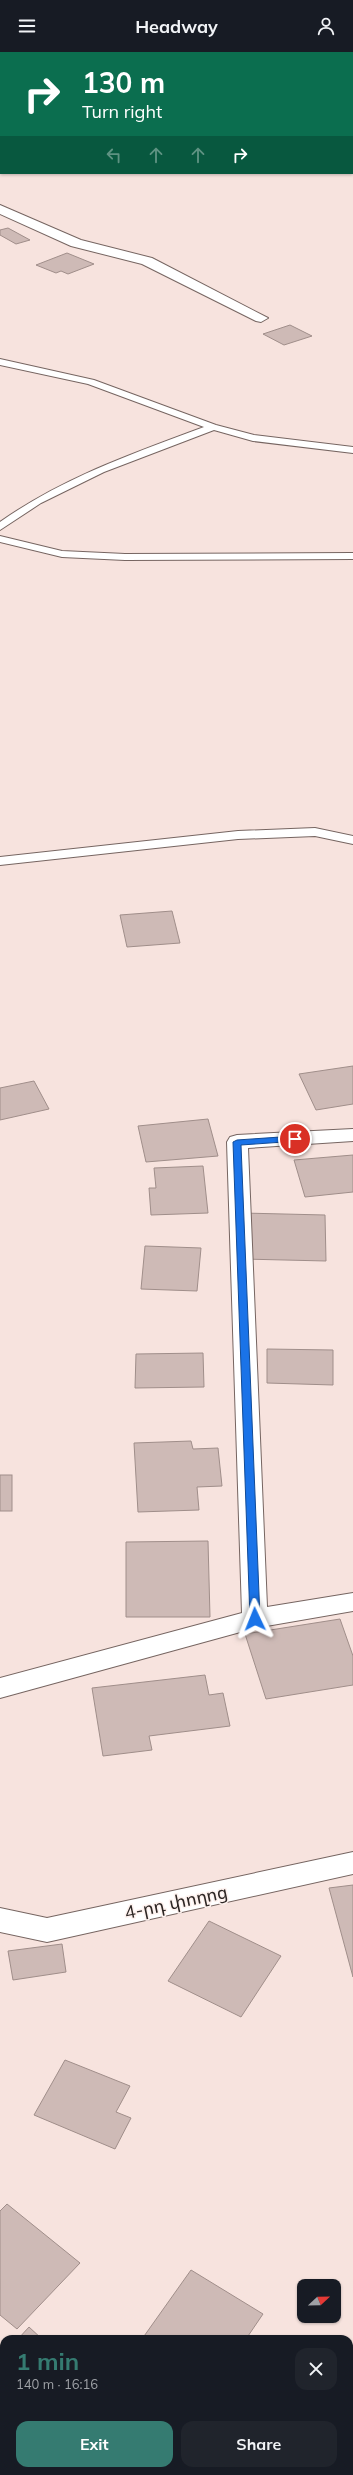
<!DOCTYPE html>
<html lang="en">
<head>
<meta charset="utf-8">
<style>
	body { margin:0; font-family:Mulish,"Noto Sans Armenian",sans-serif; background:#20242c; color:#f1f3f6; height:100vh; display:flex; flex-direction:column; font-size:15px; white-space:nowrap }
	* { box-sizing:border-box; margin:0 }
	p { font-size:13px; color:#9ea1a6 }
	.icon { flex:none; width:22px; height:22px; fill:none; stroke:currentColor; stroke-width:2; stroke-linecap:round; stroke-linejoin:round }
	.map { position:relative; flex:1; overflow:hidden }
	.side { position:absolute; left:0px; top:2283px; width:353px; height:140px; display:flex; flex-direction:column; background:#171b24; border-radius:12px 12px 0 0; box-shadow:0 1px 3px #0004 }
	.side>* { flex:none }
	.guide { position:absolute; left:0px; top:0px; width:353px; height:122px; box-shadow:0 1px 3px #0004; background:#0b6e4f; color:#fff; overflow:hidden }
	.needle { width:26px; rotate:68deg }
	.tools { position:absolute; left:297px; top:2227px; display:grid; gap:8px }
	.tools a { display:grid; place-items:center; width:44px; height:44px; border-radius:8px; background:#171b24; box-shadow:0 1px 3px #0004; font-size:20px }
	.pin { position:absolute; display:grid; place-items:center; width:34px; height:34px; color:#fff; margin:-17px; border:2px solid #fff; border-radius:50%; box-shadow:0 1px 4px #0007 }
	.me { position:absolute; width:44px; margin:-22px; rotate:358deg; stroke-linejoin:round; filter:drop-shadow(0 0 3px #0008) }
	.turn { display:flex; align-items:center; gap:14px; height:84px; padding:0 16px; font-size:18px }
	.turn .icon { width:52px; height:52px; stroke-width:2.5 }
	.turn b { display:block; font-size:28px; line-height:34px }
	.lanes { display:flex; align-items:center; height:38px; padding:0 16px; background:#0003; justify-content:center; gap:20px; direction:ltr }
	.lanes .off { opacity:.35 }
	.round { display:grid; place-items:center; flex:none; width:42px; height:42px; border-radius:12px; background:#20242c }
	.overview { display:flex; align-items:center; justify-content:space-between; height:68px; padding:0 16px }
	h1 { font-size:24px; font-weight:700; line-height:30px; color:#357b71 }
	.primary-button { display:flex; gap:8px; margin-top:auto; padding:8px 16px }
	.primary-button a { flex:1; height:46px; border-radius:12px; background:#357b71; color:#fff; font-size:16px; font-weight:700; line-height:46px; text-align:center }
	.primary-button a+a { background:#20242c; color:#f1f3f6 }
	header { display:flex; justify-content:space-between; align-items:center; height:52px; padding:0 16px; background:#171b24; font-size:18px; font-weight:700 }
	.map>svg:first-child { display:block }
</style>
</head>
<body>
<header><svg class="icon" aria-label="menu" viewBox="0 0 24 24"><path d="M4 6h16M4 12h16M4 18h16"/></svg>Headway<svg class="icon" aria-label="person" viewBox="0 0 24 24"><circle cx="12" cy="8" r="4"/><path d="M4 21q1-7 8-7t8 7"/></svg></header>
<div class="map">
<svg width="353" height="2423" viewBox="0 0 353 2423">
	<rect width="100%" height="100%" fill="#f7e3de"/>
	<g fill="#cebab6" stroke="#a08e8a">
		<path d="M 8,176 L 30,188 L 16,192 L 0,183 L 0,178 Z"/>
		<path d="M 67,201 L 94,212 L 68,222 L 61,219 L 56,221 L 36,213 Z"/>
		<path d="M 290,273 L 312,284 L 284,293 L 263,282 Z"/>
		<path d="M 172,859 L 180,891 L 127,895 L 120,863 Z"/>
		<path d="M 353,1014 L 353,1052 L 316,1058 L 299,1022 Z"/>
		<path d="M 34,1029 L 49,1057 L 0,1068 L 0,1036 Z"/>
		<path d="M 208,1067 L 218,1104 L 146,1110 L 138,1074 Z"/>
		<path d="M 353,1103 L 353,1140 L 305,1145 L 294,1108 Z"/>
		<path d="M 203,1114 L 208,1161 L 151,1163 L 149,1136 L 156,1136 L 154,1116 Z"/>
		<path d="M 242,1161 L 325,1163 L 326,1209 L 242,1207 Z"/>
		<path d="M 145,1194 L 201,1196 L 197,1239 L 141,1237 Z"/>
		<path d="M 267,1297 L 333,1298 L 333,1333 L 267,1331 Z"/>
		<path d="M 203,1301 L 204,1335 L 135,1336 L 136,1302 Z"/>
		<path d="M 191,1389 L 193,1397 L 218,1396 L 222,1434 L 197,1435 L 199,1458 L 138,1460 L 134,1391 Z"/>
		<rect x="0" y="1423" width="12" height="36"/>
		<path d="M 208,1489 L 210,1565 L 126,1565 L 126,1490 Z"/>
		<path d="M 340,1567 L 353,1604 L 353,1633 L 266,1647 L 245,1582 Z"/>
		<path d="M 205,1623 L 209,1643 L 223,1641 L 230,1674 L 149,1684 L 152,1698 L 103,1704 L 92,1636 Z"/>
		<path d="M 353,1833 L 353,1925 L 329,1836 Z"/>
		<path d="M 209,1869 L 281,1904 L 241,1965 L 168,1929 Z"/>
		<path d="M 62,1892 L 66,1920 L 13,1928 L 8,1899 Z"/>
		<path d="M 65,2008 L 130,2034 L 116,2060 L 131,2066 L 115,2097 L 34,2063 Z"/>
		<path d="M 7,2152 L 80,2211 L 17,2277 L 0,2263 L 0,2159 Z"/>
		<path d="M 191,2218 L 263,2262 L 246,2287 L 142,2287 Z"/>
		<path d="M 29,2275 L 42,2287 L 18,2287 Z"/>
		<path d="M 4,2301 L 4,2328 L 0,2324 L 0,2305 Z"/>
		<path d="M 15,2419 L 123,2419 L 119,2423 L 11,2423 Z"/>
	</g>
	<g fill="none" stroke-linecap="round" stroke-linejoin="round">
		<g stroke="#766561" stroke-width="2">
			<g id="lane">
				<path d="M 0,307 L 94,328 L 216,373 L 254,383 L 353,395 L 353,401 L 253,389 L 214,378 L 104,420 L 41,451 L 0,478 L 0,470 C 64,425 132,402 204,375 L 88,332 L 0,313 Z"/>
				<path d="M 0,484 L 62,499 L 125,502 L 353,501 L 353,507 L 125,508 L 62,505 L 0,490 Z"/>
				<path d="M 315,776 L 353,784 L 353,792 L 315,784 L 238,787 L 0,813 L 0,805 L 238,779 Z"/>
			</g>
		</g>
		<g stroke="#766561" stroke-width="2">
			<g id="street">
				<path d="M 0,153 L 81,188 L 152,206 L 268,266 L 261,270 L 256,269 L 142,212 L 71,194 L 0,162 Z"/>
				<path d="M 353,1077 L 353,1089 L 248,1096 L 267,1555 L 353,1541 L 353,1559 L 255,1576 L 0,1646 L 0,1626 L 242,1561 L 227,1090 L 230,1085 L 237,1083 Z"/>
				<path d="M 353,1800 L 353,1822 L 47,1890 L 0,1880 L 0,1856 L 47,1866 Z"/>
			</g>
		</g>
		<use href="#lane" fill="#fff" fill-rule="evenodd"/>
		<use href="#street" fill="#fff" fill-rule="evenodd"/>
	</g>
	<path fill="#1a73e8" stroke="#114b97" d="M 295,1084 L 298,1085 L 298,1089 L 241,1093 L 260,1567 L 255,1571 L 250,1567 L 233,1090 L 237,1088 Z"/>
	<g text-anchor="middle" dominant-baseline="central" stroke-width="3" stroke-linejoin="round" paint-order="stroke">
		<g font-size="18" fill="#2d2624" stroke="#fef2ef">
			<text transform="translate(176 1850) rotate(-12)">4-րդ փողոց</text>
		</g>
	</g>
</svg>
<div class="tools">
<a><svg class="needle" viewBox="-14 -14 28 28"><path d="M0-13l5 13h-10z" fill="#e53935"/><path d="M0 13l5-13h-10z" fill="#9ea1a6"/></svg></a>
</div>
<div class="pin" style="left:295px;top:1087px;background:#d93025"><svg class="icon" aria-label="arrive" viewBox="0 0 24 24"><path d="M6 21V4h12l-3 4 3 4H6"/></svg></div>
<svg class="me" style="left:255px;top:1567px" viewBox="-20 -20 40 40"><path d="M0-17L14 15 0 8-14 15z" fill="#1a73e8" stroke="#fff" stroke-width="4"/></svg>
<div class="guide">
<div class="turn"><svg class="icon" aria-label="right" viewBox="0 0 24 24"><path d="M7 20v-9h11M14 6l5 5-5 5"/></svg><div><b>130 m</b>Turn right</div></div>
<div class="lanes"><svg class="icon off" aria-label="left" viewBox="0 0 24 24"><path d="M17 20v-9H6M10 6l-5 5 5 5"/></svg><svg class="icon off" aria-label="ahead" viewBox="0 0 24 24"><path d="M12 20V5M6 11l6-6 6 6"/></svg><svg class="icon off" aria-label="ahead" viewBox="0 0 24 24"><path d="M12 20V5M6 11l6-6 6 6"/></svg><svg class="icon" aria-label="right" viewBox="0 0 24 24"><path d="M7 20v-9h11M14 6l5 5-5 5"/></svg></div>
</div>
<section class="side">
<div class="overview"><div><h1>1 min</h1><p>140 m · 16:16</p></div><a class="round"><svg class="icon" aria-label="close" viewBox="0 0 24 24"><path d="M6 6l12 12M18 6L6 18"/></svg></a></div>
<div class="primary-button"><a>Exit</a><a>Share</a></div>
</section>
</div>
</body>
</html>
